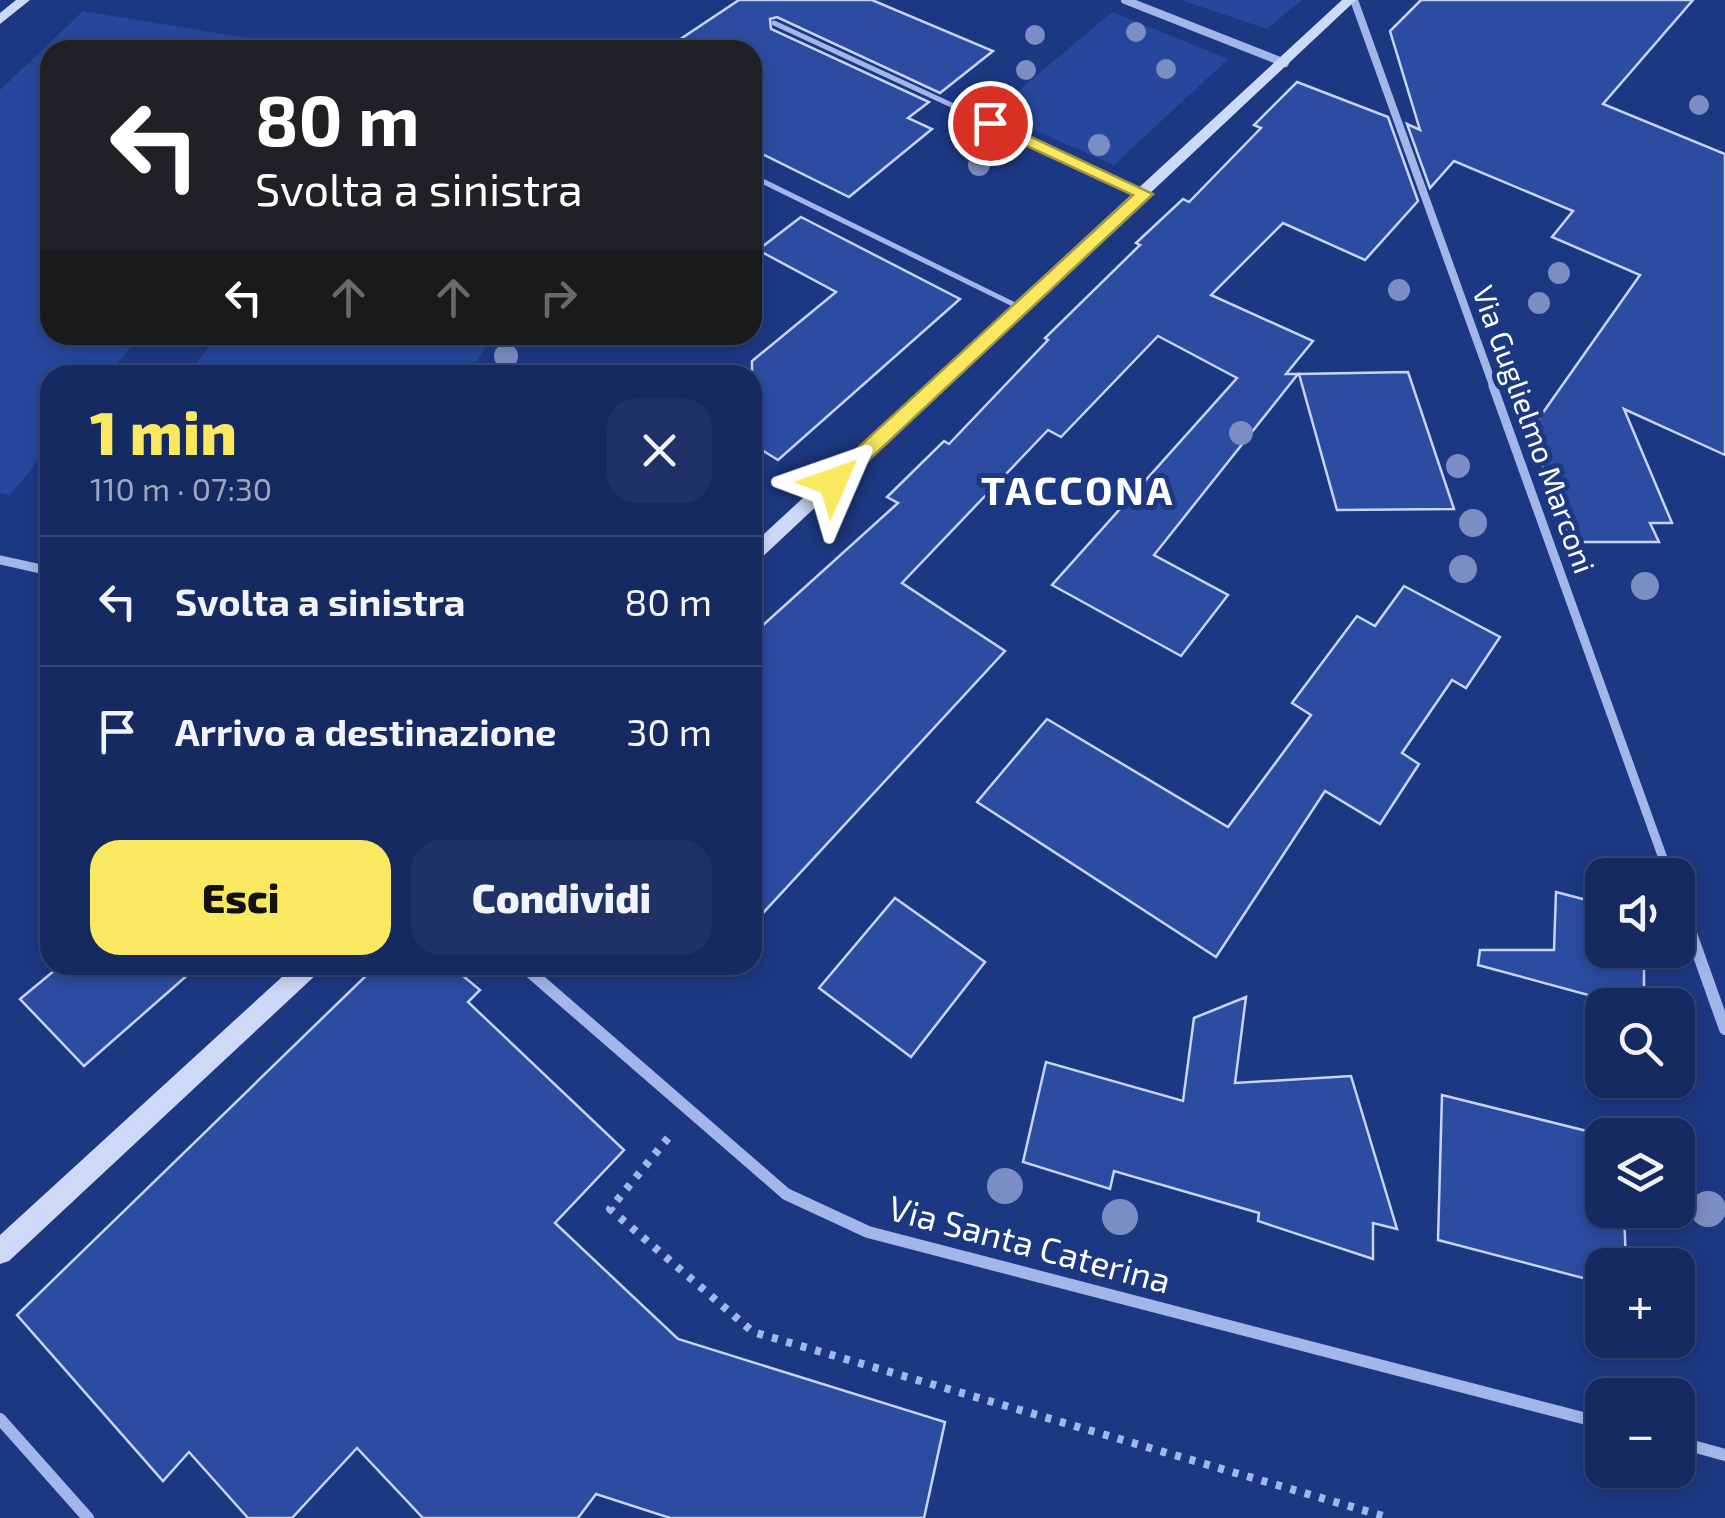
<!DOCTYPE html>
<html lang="it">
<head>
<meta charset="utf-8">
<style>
	body { margin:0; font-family:"Exo 2",sans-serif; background:#1f3268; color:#f1f3f6; height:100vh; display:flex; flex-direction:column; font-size:38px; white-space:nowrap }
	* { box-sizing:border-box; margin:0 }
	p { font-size:32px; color:#9ea7be }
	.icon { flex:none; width:55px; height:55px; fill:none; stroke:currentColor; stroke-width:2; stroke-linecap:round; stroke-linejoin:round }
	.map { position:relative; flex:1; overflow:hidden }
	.sheet { position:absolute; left:40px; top:365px; width:722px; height:610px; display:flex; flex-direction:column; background:#162a62; border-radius:30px; box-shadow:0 5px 15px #0003,0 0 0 2px #354677 }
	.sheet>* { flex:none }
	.top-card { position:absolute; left:40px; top:40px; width:722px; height:305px; border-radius:30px; box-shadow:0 5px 15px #0003,0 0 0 2px #354677; background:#202124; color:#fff; overflow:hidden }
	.fabs { position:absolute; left:1585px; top:858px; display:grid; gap:20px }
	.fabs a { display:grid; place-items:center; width:110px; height:110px; border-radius:20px; background:#162a62; box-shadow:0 5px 15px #0003,0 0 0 2px #354677; font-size:50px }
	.pin { position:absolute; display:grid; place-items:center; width:85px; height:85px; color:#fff; margin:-42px; border:5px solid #fff; border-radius:50%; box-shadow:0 2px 10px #0007 }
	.me { position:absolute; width:110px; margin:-55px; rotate:47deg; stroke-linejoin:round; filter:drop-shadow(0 0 8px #0008) }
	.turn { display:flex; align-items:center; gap:35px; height:210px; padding:0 50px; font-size:45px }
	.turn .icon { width:130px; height:130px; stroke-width:2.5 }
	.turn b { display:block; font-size:70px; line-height:85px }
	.lanes { display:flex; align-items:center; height:95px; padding:0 50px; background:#0003; justify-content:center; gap:50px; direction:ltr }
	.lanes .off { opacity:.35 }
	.round { display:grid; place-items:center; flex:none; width:105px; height:105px; border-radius:30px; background:#1f3268 }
	.overview { display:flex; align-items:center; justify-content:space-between; height:170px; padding:0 50px }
	h1 { font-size:60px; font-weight:800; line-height:75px; color:#fae860 }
	.cta { display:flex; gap:20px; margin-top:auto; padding:20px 50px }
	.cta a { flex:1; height:115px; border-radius:30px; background:#fae860; color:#111; font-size:40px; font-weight:800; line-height:115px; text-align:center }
	.cta a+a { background:#1f3268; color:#f1f3f6 }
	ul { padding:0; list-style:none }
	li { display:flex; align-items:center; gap:30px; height:130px; padding:0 50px; border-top:2px solid #354677 }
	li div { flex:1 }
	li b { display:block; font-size:38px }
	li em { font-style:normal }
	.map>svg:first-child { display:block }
</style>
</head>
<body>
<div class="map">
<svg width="1725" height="1518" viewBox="0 0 1725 1518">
	<rect width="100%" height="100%" fill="#1d3883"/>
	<g fill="#26479b">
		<path d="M 1181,0 L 1302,0 L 1267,29 Z"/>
		<path d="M 83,11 L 319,50 L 50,50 L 50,335 L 140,335 L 108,375 L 50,375 L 50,446 L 10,495 L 0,493 L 0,90 Z"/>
		<path d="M 1112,12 L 1228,59 L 1114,165 L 993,112 Z"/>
		<path d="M 218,335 L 493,335 L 468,375 L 187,375 Z"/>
	</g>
	<g fill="#2c4ca1" stroke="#c7d4f7" stroke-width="2.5">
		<path d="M 739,0 L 872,0 L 993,51 L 940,93 L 777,17 L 770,19 L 771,29 L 929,102 L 908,118 L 932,129 L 849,197 L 752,149 L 752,50 L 664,50 Z"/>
		<path d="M 1421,0 L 1693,0 L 1603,104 L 1725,154 L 1725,455 L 1624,409 L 1672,523 L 1650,523 L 1659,542 L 1570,542 L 1530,431 L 1640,275 L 1552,237 L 1573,211 L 1454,161 L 1430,188 L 1407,124 L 1420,130 L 1390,31 Z"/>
		<path d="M 1297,82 L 1388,117 L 1418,201 L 1365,260 L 1283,223 L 1211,295 L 1313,341 L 1286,374 L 1298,374 L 1154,555 L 1228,595 L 1181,656 L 1052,585 L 1237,378 L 1158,336 L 1061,437 L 1048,430 L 902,583 L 1005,651 L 752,925 L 752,635 L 898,503 L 887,497 L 944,441 L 949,444 L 1048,340 L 1045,338 L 1140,245 L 1136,243 L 1183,199 L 1189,202 L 1261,128 L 1254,125 Z"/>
		<path d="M 801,217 L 960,299 L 778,460 L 752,444 L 752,361 L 836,292 L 758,250 Z"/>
		<path d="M 1408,372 L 1454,509 L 1337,510 L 1299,374 Z"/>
		<path d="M 1404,586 L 1500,637 L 1466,688 L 1452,680 L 1402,753 L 1419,764 L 1380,824 L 1325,791 L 1216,957 L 977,802 L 1047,719 L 1228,827 L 1311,715 L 1292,703 L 1357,616 L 1375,626 Z"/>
		<path d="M 1556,892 L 1602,904 L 1602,950 L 1644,950 L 1644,1005 L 1625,1005 L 1478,965 L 1480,950 L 1554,950 Z"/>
		<path d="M 895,898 L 985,962 L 911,1057 L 819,988 Z"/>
		<path d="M 61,965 L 199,965 L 84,1066 L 20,999 Z"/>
		<path d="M 377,965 L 450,965 L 480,990 L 468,1002 L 624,1150 L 555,1223 L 678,1339 L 945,1422 L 924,1518 L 670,1518 L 596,1494 L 578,1518 L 423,1518 L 357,1448 L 292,1518 L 248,1518 L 189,1452 L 163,1481 L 17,1315 Z"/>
		<path d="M 1246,997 L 1235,1083 L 1351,1076 L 1397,1229 L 1373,1223 L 1373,1259 L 1258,1221 L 1259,1213 L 1114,1171 L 1110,1189 L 1023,1162 L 1046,1062 L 1183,1101 L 1194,1018 Z"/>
		<path d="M 1442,1095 L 1603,1135 L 1602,1210 L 1624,1210 L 1626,1265 L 1602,1265 L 1602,1283 L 1438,1240 Z"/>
	</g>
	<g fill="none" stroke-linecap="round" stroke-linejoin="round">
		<path stroke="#a2b6ea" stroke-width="8" stroke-dasharray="6 9" stroke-linecap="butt" d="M 668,1138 L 610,1209 L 753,1332 L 1390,1518"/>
		<g stroke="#a2b6ea" stroke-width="5">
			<path d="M 774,23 L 1144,194"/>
			<path d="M 752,176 L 1021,308"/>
		</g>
		<g stroke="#a2b6ea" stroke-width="8">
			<path d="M 1125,0 L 1285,63"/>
			<path d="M 1354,0 L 1494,388"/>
		</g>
		<g stroke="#a2b6ea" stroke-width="9">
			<path d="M 1493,386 L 1669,875"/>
			<path d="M 0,560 L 50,571"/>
		</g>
		<g stroke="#a2b6ea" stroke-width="12">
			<path d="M 1678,897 L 1725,1029"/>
			<path d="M 522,965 L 786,1194 L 868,1232 L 1602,1423"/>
			<path d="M 0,1419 L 88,1518"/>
			<path d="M 1678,1442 L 1725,1455"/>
		</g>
		<g fill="#ced9f7" fill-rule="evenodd">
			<path d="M 16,0 L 30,0 L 0,24 L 0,13 Z"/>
			<path d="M 1342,0 L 1356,0 L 758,561 L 752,563 L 752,545 Z"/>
			<path d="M 295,965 L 322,965 L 319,972 L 9,1261 L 0,1264 L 0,1235 Z"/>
		</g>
	</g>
	<g fill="#7a8ec3">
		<circle cx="1136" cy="32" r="10"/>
		<circle cx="1035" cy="35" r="10"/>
		<circle cx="1166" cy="69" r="10"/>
		<circle cx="1026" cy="70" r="10"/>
		<circle cx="990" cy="102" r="10"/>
		<circle cx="1699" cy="105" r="10"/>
		<circle cx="1099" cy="145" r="11"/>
		<circle cx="979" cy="165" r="11"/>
		<circle cx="1559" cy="273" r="11"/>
		<circle cx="1399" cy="290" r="11"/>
		<circle cx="1539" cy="303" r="11"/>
		<circle cx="506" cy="356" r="12"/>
		<circle cx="1241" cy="433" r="12"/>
		<circle cx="1458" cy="466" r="12"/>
		<circle cx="1473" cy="523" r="14"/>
		<circle cx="1463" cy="569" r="14"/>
		<circle cx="1645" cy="586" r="14"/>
		<circle cx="1005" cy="1186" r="18"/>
		<circle cx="1708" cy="1209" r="18"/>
		<circle cx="1120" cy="1217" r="18"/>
	</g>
	<path fill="#fae860" stroke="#a2973e" stroke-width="2.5" d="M 984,120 L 995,120 L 1153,194 L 840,487 L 826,487 L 826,477 L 1133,195 L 984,126 Z"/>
	<g text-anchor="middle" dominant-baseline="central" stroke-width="10" stroke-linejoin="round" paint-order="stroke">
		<g font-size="30" fill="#fff" stroke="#1d3883">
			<text transform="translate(1535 429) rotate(70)">Via Guglielmo Marconi</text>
		</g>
		<g font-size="35" fill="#fff" stroke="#1d3883">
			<text transform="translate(1030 1243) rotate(15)">Via Santa Caterina</text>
		</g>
		<g font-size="40" font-weight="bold" letter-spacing="2.5" fill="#fff" stroke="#1d3883">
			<text x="1078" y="489">TACCONA</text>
		</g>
	</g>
</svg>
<div class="fabs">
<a><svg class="icon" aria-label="sound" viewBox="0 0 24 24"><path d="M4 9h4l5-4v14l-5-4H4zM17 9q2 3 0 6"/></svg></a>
<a><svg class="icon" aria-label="search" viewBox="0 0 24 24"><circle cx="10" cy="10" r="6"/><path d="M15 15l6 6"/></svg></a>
<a><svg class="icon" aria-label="layers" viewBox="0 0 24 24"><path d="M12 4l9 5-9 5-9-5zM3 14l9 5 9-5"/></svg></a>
<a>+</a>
<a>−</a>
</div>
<div class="pin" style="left:990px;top:123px;background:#d93025"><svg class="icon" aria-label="arrive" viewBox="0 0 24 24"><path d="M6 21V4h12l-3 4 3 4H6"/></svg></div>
<svg class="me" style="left:833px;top:482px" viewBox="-20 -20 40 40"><path d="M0-17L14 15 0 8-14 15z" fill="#fae860" stroke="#fff" stroke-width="4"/></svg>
<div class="top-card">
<div class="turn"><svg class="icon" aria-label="left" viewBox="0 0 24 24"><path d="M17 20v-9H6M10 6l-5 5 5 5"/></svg><div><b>80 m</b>Svolta a sinistra</div></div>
<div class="lanes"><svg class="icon" aria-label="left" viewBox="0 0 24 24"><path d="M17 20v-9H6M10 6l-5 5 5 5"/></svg><svg class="icon off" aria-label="ahead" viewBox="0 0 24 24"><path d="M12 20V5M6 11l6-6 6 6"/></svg><svg class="icon off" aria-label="ahead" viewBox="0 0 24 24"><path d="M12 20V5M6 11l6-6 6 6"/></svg><svg class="icon off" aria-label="right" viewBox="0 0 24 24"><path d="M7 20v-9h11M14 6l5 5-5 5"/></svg></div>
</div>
<section class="sheet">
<div class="overview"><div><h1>1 min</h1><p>110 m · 07:30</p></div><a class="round"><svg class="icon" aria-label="close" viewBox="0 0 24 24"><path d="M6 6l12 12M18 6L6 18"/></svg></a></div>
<ul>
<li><svg class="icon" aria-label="left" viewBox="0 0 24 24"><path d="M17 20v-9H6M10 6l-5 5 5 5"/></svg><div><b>Svolta a sinistra</b></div><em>80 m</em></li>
<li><svg class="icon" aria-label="arrive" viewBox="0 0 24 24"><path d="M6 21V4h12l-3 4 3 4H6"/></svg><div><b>Arrivo a destinazione</b></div><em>30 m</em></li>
</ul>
<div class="cta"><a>Esci</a><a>Condividi</a></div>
</section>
</div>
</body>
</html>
